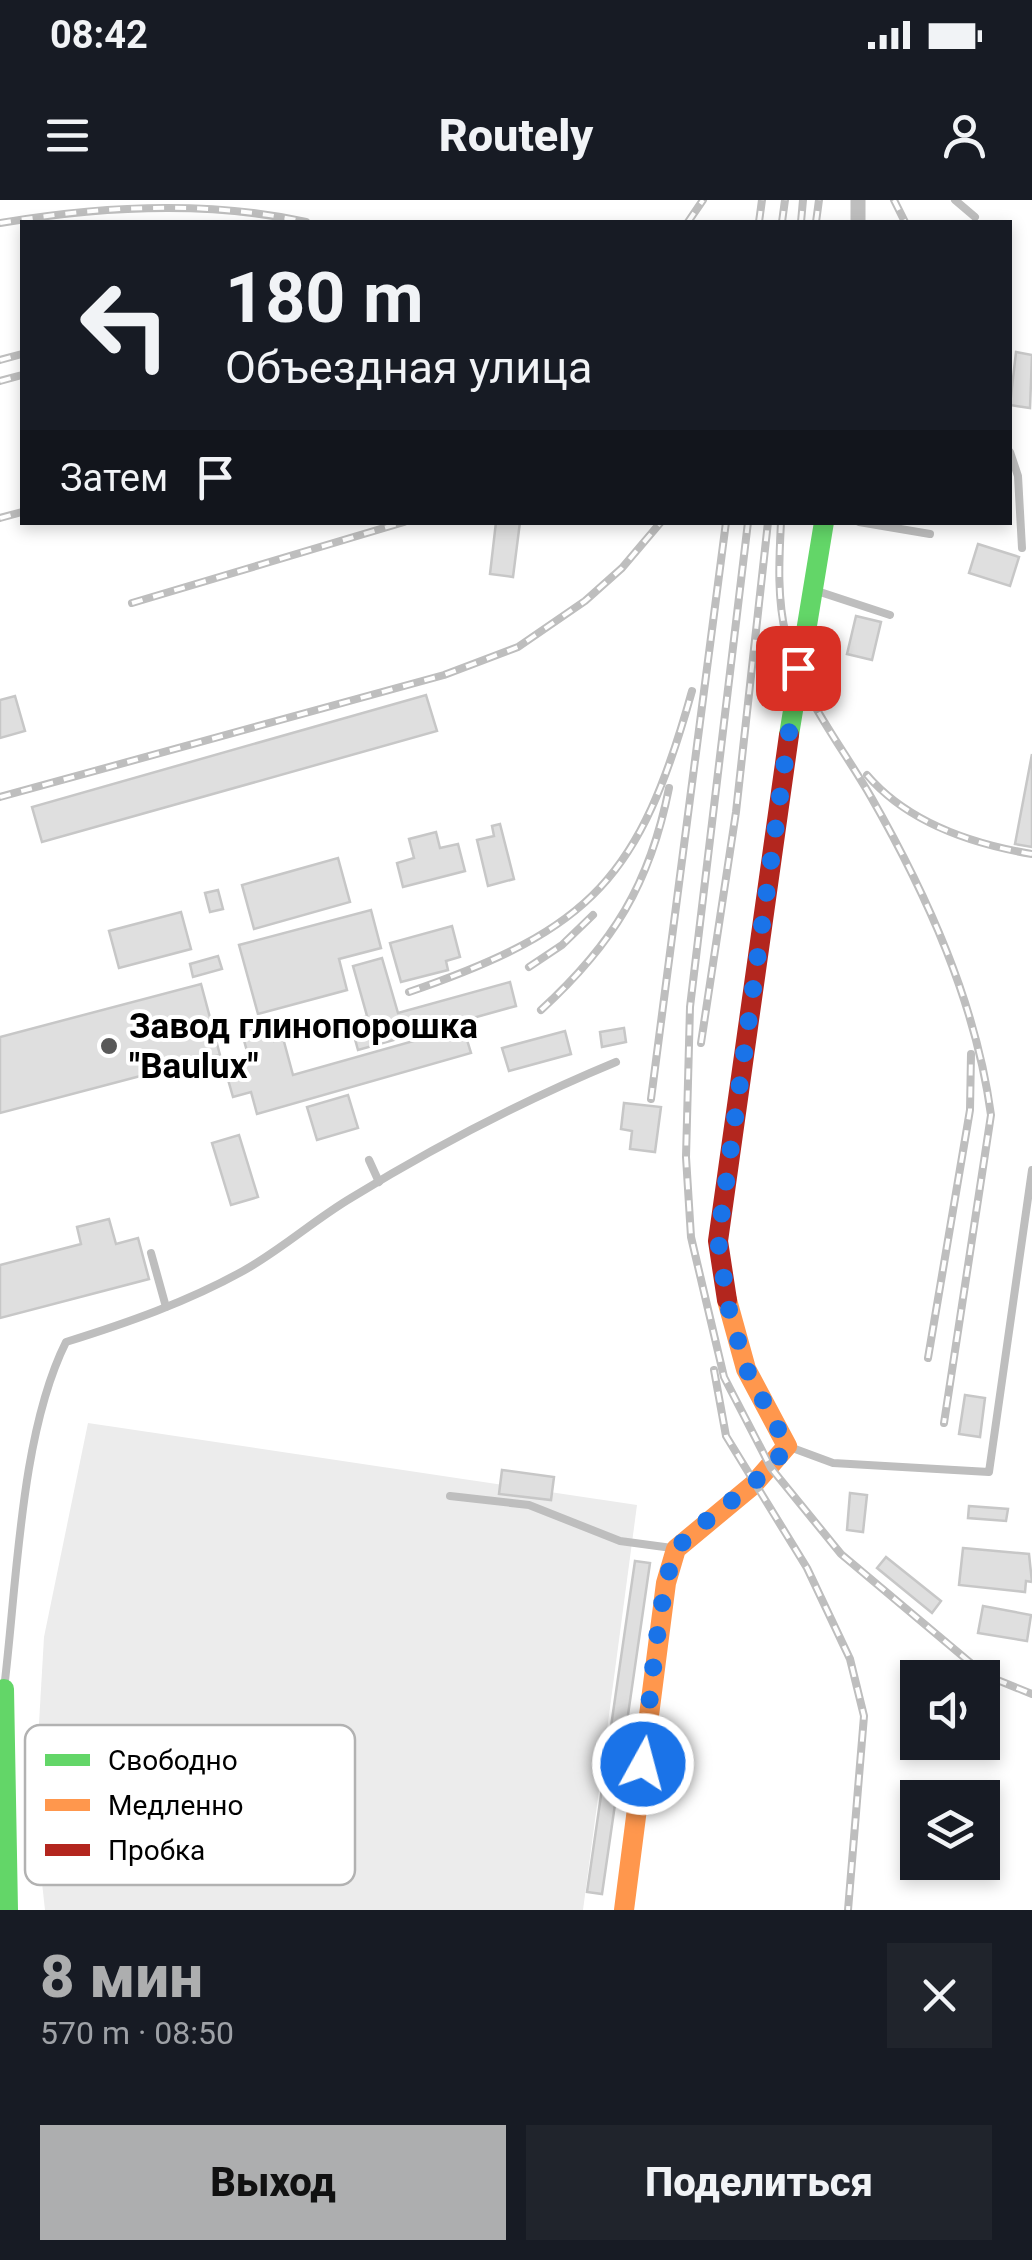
<!DOCTYPE html>
<html lang="ru">
<head>
<meta charset="utf-8">
<style>
	body { margin:0; font-family:Roboto,sans-serif; background:#20242c; color:#f1f3f6; height:100vh; display:flex; flex-direction:column; font-size:38px; white-space:nowrap }
	* { box-sizing:border-box; margin:0 }
	p { font-size:32px; color:#9ea1a6 }
	.icon { flex:none; width:55px; height:55px; fill:none; stroke:currentColor; stroke-width:2; stroke-linecap:round; stroke-linejoin:round }
	.map { position:relative; height:1710px; overflow:hidden }
	.details { display:flex; flex-direction:column; background:#171b24; flex:1 }
	.details>* { flex:none }
	.top-card { position:absolute; left:20px; top:20px; width:992px; height:305px; border-radius:0px; box-shadow:0 5px 15px #0003; background:#171b24; color:#f1f3f6; overflow:hidden }
	.controls { position:absolute; left:900px; top:1460px; display:grid; gap:20px }
	.controls a { display:grid; place-items:center; width:100px; height:100px; border-radius:0px; background:#171b24; box-shadow:0 5px 15px #0003; font-size:50px }
	.pin { position:absolute; display:grid; place-items:center; width:85px; height:85px; color:#fff; margin:-42px; border-radius:20px; box-shadow:0 5px 15px #0006 }
	.me { position:absolute; width:110px; margin:-55px; rotate:7deg; stroke-linejoin:round; filter:drop-shadow(0 0 8px #0008) }
	.turn { display:flex; align-items:center; gap:35px; height:210px; padding:0 40px; font-size:45px }
	.turn .icon { width:130px; height:130px; stroke-width:2.5 }
	.turn b { display:block; font-size:70px; line-height:85px }
	.then { display:flex; align-items:center; height:95px; padding:0 40px; background:#0003; gap:20px; font-size:38px }
	.round { display:grid; place-items:center; flex:none; width:105px; height:105px; border-radius:0px; background:#20242c }
	.headline { display:flex; align-items:center; justify-content:space-between; height:170px; padding:0 40px }
	h1 { font-size:60px; font-weight:800; line-height:75px; color:#adaeaf }
	.action { display:flex; gap:20px; margin-top:auto; padding:20px 40px }
	.action a { flex:1; height:115px; border-radius:0px; background:#adaeaf; color:#111; font-size:40px; font-weight:800; line-height:115px; text-align:center }
	.action a+a { background:#20242c; color:#f1f3f6 }
	.status { display:flex; justify-content:space-between; align-items:center; height:70px; padding:0 50px; background:#171b24; direction:ltr }
	.status svg { height:28px; fill:currentColor }
	header { display:flex; justify-content:space-between; align-items:center; height:130px; padding:0 40px; background:#171b24; font-size:45px; font-weight:800 }
	.map>svg:first-child { display:block }
</style>
</head>
<body>
<div class="status"><b>08:42</b><svg viewBox="0 0 49 12"><path d="M0 12V9h3v3zM5 12V6h3v6zM10 12V3h3v9zM15 12V0h3v12zM26 1h20v11H26zM47 4h2v5h-2z"/></svg></div>
<header><svg class="icon" aria-label="menu" viewBox="0 0 24 24"><path d="M4 6h16M4 12h16M4 18h16"/></svg>Routely<svg class="icon" aria-label="person" viewBox="0 0 24 24"><circle cx="12" cy="8" r="4"/><path d="M4 21q1-7 8-7t8 7"/></svg></header>
<div class="map">
<svg width="1032" height="1710" viewBox="0 0 1032 1710">
	<rect width="100%" height="100%" fill="#fff"/>
	<path fill="#ececec" d="M 88,1223 L 637,1305 L 583,1710 L 45,1710 L 34,1610 L 44,1437 Z"/>
	<g fill="#dfdfdf" stroke="#c7c7c7" stroke-width="2.5">
		<path d="M 1016,152 L 1032,155 L 1030,208 L 1010,205 Z"/>
		<path d="M 496,322 L 520,322 L 513,377 L 490,374 Z"/>
		<path d="M 978,344 L 1019,357 L 1010,386 L 969,373 Z"/>
		<path d="M 856,416 L 881,422 L 872,460 L 847,454 Z"/>
		<path d="M 426,495 L 437,531 L 42,642 L 32,607 Z"/>
		<path d="M 15,496 L 25,531 L 0,538 L 0,500 Z"/>
		<path d="M 1032,554 L 1032,647 L 1015,644 Z"/>
		<path d="M 500,624 L 514,679 L 488,686 L 477,640 L 494,636 L 492,626 Z"/>
		<path d="M 436,632 L 440,648 L 458,644 L 465,671 L 403,687 L 397,663 L 414,658 L 409,639 Z"/>
		<path d="M 338,658 L 350,702 L 254,729 L 242,685 Z"/>
		<path d="M 218,690 L 223,709 L 210,712 L 205,693 Z"/>
		<path d="M 371,710 L 381,748 L 339,759 L 347,790 L 258,814 L 239,745 Z"/>
		<path d="M 181,712 L 191,749 L 119,768 L 109,731 Z"/>
		<path d="M 452,726 L 460,757 L 446,761 L 448,770 L 401,782 L 390,743 Z"/>
		<path d="M 218,756 L 222,769 L 193,777 L 190,764 Z"/>
		<path d="M 382,758 L 398,813 L 510,782 L 516,806 L 358,850 L 350,821 L 367,816 L 353,766 Z"/>
		<path d="M 201,784 L 220,855 L 0,913 L 0,837 Z"/>
		<path d="M 270,825 L 274,841 L 283,838 L 293,875 L 463,827 L 471,853 L 257,914 L 251,892 L 233,897 L 223,862 L 248,855 L 242,833 Z"/>
		<path d="M 624,828 L 626,842 L 602,847 L 600,832 Z"/>
		<path d="M 565,831 L 571,854 L 509,871 L 502,848 Z"/>
		<path d="M 348,895 L 358,928 L 317,940 L 307,907 Z"/>
		<path d="M 624,903 L 661,907 L 655,952 L 630,949 L 632,931 L 621,929 Z"/>
		<path d="M 239,935 L 258,997 L 231,1005 L 212,943 Z"/>
		<path d="M 109,1019 L 116,1044 L 138,1038 L 149,1079 L 0,1118 L 0,1065 L 81,1044 L 77,1027 Z"/>
		<path d="M 965,1195 L 985,1198 L 980,1237 L 959,1234 Z"/>
		<path d="M 502,1270 L 554,1277 L 551,1300 L 499,1294 Z"/>
		<path d="M 850,1293 L 867,1295 L 863,1332 L 847,1330 Z"/>
		<path d="M 969,1306 L 1008,1309 L 1006,1321 L 968,1318 Z"/>
		<path d="M 963,1348 L 1029,1354 L 1032,1382 L 1026,1381 L 1025,1392 L 959,1385 Z"/>
		<path d="M 886,1357 L 941,1401 L 932,1413 L 877,1368 Z"/>
		<path d="M 635,1361 L 650,1363 L 602,1694 L 587,1692 Z"/>
		<path d="M 983,1406 L 1031,1415 L 1027,1441 L 978,1433 Z"/>
	</g>
	<g fill="none" stroke-linecap="round" stroke-linejoin="round">
		<g stroke="#bebebe" stroke-width="8">
			<path d="M 955,0 L 975,17"/>
			<path d="M 1010,252 L 1018,276 L 1022,348"/>
			<path d="M 859,322 L 930,334"/>
			<path d="M 814,390 L 890,415"/>
			<path d="M 369,960 L 379,982"/>
			<path d="M 151,1053 L 166,1107"/>
			<path d="M 787,1246 L 833,1263 L 989,1272 L 1032,970"/>
			<path d="M 450,1296 L 529,1305 L 620,1341 L 672,1348"/>
			<path d="M 4,1489 C 17,1384 20,1234 66,1142 C 127,1123 187,1102 243,1071 C 281,1050 314,1020 351,998 C 436,946 524,900 616,862"/>
		</g>
		<path stroke="#bebebe" stroke-width="15" d="M 858,0 L 858,22"/>
		<g stroke="#63d668" stroke-width="20">
			<path d="M 789,535 L 824,322"/>
			<path d="M 4,1489 L 8,1710"/>
		</g>
		<path stroke="#ff974d" stroke-width="20" d="M 624,1710 L 666,1383 L 676,1349 L 753,1285 L 787,1246 L 746,1169 L 727,1100"/>
		<path stroke="#b3261e" stroke-width="20" d="M 727,1100 L 718,1041 L 789,535"/>
		<g stroke="#bebebe" stroke-width="8">
			<g id="rail">
				<path d="M 894,0 L 905,22"/>
				<path d="M 688,22 L 703,0"/>
				<path d="M 759,22 L 762,0"/>
				<path d="M 782,22 L 785,0"/>
				<path d="M 801,22 L 803,0"/>
				<path d="M 816,22 L 819,0"/>
				<path d="M 0,23 C 101,6 206,0 306,22"/>
				<path d="M 0,160 L 22,154"/>
				<path d="M 0,181 L 22,175"/>
				<path d="M 0,318 L 22,312"/>
				<path d="M 748,322 L 690,807 L 686,957 L 691,1037 L 724,1177 L 771,1268 L 841,1354 L 985,1475 L 1032,1494"/>
				<path d="M 781,322 C 779,361 777,398 786,436 C 799,494 842,546 871,597 C 927,695 976,803 991,915 L 944,1223"/>
				<path d="M 132,403 L 404,322"/>
				<path d="M 867,575 C 908,623 972,644 1032,654"/>
				<path d="M 0,597 L 444,475 L 518,447 L 585,401 L 622,368 L 661,322"/>
				<path d="M 529,767 L 562,745 L 593,715"/>
				<path d="M 409,792 C 593,729 640,677 692,491"/>
				<path d="M 541,810 C 613,744 650,684 669,588"/>
				<path d="M 701,843 L 736,612 L 768,322"/>
				<path d="M 651,899 L 726,322"/>
				<path d="M 928,1158 L 970,910 L 971,854"/>
				<path d="M 714,1170 L 726,1236 L 807,1368 L 850,1459 L 864,1516 L 848,1710"/>
			</g>
		</g>
		<use href="#rail" stroke="#fff" stroke-width="4" stroke-dasharray="11" stroke-linecap="butt"/>
	</g>
	<g fill="none" stroke-linecap="round" stroke-linejoin="round">
		<path stroke="#1a73e8" stroke-width="18" stroke-dasharray="0 32.4" d="M 643,1564 C 648,1525 659,1368 680,1345 C 714,1309 758,1288 787,1246 L 746,1168 L 728,1106 L 718,1040 L 798,468"/>
	</g>
	<circle fill="#595959" stroke="#fff" stroke-width="4" cx="109" cy="846" r="10"/>
	<g text-anchor="middle" dominant-baseline="central" stroke-width="8" stroke-linejoin="round" paint-order="stroke">
		<g font-size="35" font-weight="bold" fill="#000" stroke="#fff" text-anchor="start">
			<text x="129" y="826">Завод глинопорошка<tspan x="129" dy="40">"Baulux"</tspan></text>
		</g>
	</g>
	<rect x="25" y="1525" width="330" height="160" rx="15" fill="#fff" stroke="#b2b2b2" stroke-width="2.5"/>
	<rect x="45" y="1554" width="45" height="12" fill="#63d668"/>
	<rect x="45" y="1599" width="45" height="12" fill="#ff974d"/>
	<rect x="45" y="1644" width="45" height="12" fill="#b3261e"/>
	<g font-size="28" fill="#000">
		<text x="108" y="1570">Свободно</text>
		<text x="108" y="1615">Медленно</text>
		<text x="108" y="1660">Пробка</text>
	</g>
</svg>
<div class="controls">
<a><svg class="icon" aria-label="sound" viewBox="0 0 24 24"><path d="M4 9h4l5-4v14l-5-4H4zM17 9q2 3 0 6"/></svg></a>
<a><svg class="icon" aria-label="layers" viewBox="0 0 24 24"><path d="M12 4l9 5-9 5-9-5zM3 14l9 5 9-5"/></svg></a>
</div>
<div class="pin" style="left:798px;top:468px;background:#d93025"><svg class="icon" aria-label="arrive" viewBox="0 0 24 24"><path d="M6 21V4h12l-3 4 3 4H6"/></svg></div>
<svg class="me" style="left:643px;top:1564px" viewBox="-20 -20 40 40"><circle r="17" fill="#1a73e8" stroke="#fff" stroke-width="3"/><path d="M0-11L8 9 0 5-8 9z" fill="#fff"/></svg>
<div class="top-card">
<div class="turn"><svg class="icon" aria-label="left" viewBox="0 0 24 24"><path d="M17 20v-9H6M10 6l-5 5 5 5"/></svg><div><b>180 m</b>Объездная улица</div></div>
<div class="then">Затем<svg class="icon" aria-label="arrive" viewBox="0 0 24 24"><path d="M6 21V4h12l-3 4 3 4H6"/></svg></div>
</div>
</div>
<section class="details">
<div class="headline"><div><h1>8 мин</h1><p>570 m · 08:50</p></div><a class="round"><svg class="icon" aria-label="close" viewBox="0 0 24 24"><path d="M6 6l12 12M18 6L6 18"/></svg></a></div>
<div class="action"><a>Выход</a><a>Поделиться</a></div>
</section>
</body>
</html>
